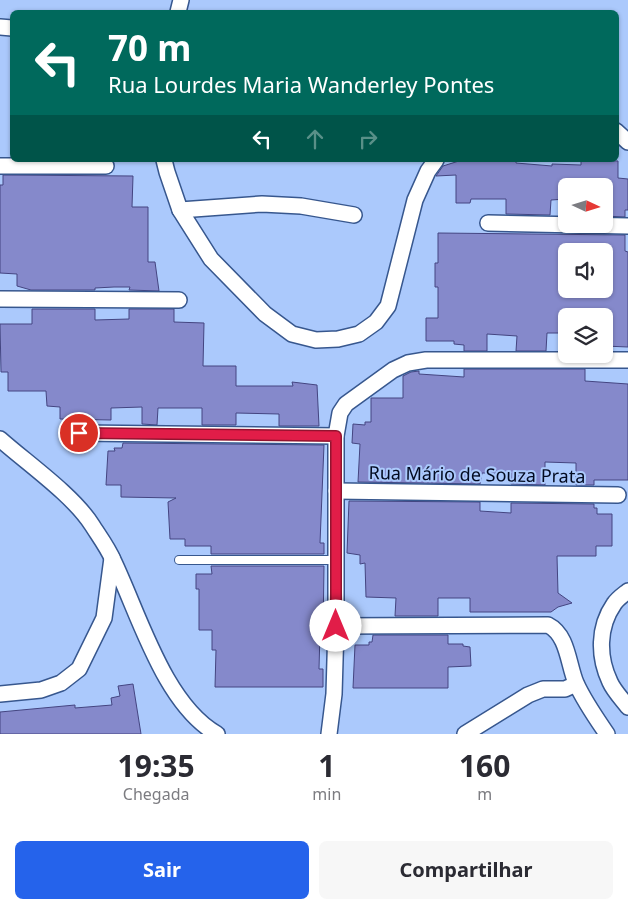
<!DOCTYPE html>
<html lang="pt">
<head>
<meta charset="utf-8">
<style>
	body { margin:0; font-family:"Noto Sans",sans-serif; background:#f7f7f7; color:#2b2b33; height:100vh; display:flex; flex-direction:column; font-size:19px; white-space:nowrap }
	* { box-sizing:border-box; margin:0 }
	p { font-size:16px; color:#7c7c81 }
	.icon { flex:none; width:28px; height:28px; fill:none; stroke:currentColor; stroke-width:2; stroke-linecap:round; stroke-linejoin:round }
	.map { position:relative; height:734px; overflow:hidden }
	.sheet { display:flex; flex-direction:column; background:#fff; flex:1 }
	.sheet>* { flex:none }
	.hud { position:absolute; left:10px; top:10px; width:609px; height:152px; border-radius:8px; box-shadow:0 1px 4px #0004; background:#00695c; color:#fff; overflow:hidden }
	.needle { width:32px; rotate:94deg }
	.fabs { position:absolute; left:558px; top:178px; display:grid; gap:10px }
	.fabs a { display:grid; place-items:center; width:55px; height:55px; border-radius:8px; background:#fff; box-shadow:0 1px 4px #0004; font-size:25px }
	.pin { position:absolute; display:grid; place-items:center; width:42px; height:42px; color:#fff; margin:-21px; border:2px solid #fff; border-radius:50%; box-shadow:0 1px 5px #0007 }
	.me { position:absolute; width:55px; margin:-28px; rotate:0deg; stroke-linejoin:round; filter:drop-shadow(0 0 4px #0008) }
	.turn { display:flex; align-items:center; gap:18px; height:105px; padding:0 15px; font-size:22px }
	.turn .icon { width:65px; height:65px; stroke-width:2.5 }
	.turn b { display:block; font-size:35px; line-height:42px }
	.lanes { display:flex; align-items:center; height:48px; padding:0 15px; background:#0003; justify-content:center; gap:25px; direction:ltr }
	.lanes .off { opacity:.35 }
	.eta { display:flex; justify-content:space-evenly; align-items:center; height:85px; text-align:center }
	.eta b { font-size:30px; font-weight:700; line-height:35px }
	.primary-button { display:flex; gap:10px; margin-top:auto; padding:10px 15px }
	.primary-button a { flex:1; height:58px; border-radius:8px; background:#2563eb; color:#fff; font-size:20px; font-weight:700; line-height:58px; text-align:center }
	.primary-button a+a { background:#f7f7f7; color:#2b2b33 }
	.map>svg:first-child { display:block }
</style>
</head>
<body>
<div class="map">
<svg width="628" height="734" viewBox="0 0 628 734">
	<rect width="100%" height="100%" fill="#abc9fc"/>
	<g fill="#8589cb" stroke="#444581" fill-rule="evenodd">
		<path d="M 462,160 L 516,160 L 516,163 L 552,166 L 552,164 L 581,165 L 581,160 L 618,161 L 618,178 L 628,179 L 628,210 L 625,210 L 625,217 L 604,216 L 604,186 L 566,186 L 566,199 L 551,200 L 550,215 L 506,214 L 506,199 L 471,199 L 470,203 L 456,203 L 456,175 L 436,176 L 443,166 Z"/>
		<path d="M 3,175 L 133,176 L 132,207 L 148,207 L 148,262 L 155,262 L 159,291 L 129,290 L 130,287 L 114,287 L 95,288 L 95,290 L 31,290 L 17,286 L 17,274 L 0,273 L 0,185 L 3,185 Z"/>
		<path d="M 438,233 L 625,235 L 625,251 L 628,252 L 628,347 L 604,346 L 604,316 L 566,316 L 566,333 L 547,333 L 546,351 L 516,351 L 517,336 L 487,334 L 487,351 L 464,351 L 464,345 L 454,344 L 454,341 L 426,341 L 426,318 L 438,318 L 438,287 L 435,287 L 435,263 L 438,263 ZM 566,251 L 604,251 L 604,289 L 566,289 Z"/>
		<path d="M 32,309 L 95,309 L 95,320 L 129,319 L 129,309 L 174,309 L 174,322 L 204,323 L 203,366 L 236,366 L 236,386 L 293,386 L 292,382 L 317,385 L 319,426 L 279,426 L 279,414 L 236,413 L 236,425 L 202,425 L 202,408 L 158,408 L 157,425 L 142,424 L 142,407 L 111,408 L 111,420 L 60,419 L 60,407 L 47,406 L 46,391 L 8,391 L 8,372 L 1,372 L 0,324 L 32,324 Z"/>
		<path d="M 464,369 L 585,369 L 585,381 L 628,384 L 628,480 L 594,480 L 594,485 L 576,485 L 576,463 L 545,462 L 545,485 L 511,484 L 511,473 L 482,473 L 480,484 L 358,482 L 360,444 L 352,443 L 353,424 L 365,425 L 365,422 L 371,422 L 371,398 L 403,398 L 403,376 L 411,372 L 419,371 L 419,374 L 464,377 Z"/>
		<path d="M 123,443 L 324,445 L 320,543 L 324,543 L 324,554 L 211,554 L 211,546 L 185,546 L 185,539 L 170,539 L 168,502 L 176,498 L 121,497 L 121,485 L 106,485 L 108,451 L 115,451 L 114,448 L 122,448 Z"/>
		<path d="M 349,501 L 480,502 L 480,511 L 511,513 L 511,503 L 594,504 L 594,508 L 597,508 L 597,514 L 612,514 L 612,546 L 596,546 L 596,556 L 557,556 L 558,593 L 572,603 L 558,607 L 551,612 L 470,612 L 470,598 L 438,598 L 438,616 L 395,616 L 396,598 L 366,597 L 365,563 L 360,564 L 360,555 L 347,553 Z"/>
		<path d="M 211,566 L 324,566 L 323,632 L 320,632 L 319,669 L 323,669 L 323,687 L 215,687 L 216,650 L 212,650 L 212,630 L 199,630 L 199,589 L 196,589 L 196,574 L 212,574 Z"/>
		<path d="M 373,635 L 448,635 L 448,644 L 463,644 L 463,646 L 470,647 L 471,666 L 448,667 L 448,688 L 353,688 L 355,645 L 369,645 L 369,642 L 372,642 Z"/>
		<path d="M 133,684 L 141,734 L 0,734 L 0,712 L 75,705 L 75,708 L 112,705 L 111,698 L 120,696 L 118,686 Z"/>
	</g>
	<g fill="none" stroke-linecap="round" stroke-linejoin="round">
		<g stroke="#37578e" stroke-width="10">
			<path id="service" d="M 179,560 L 336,560"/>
		</g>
		<g stroke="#37578e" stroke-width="18">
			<g id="minor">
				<path d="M 178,12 L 181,0"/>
				<path d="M 0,27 L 12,28"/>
				<path d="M 616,131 L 628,142"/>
				<path d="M 164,160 L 167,172 L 180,210 L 211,259 L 265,314 L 292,334 L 316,340 L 338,339 L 359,334 L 376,322 L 388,306 L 415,200 L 428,171 L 436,160"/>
				<path d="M 0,166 L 106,166"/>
				<path d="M 180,210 L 262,204 L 301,206 L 354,215"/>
				<path d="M 488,223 L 628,226"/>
				<path d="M 0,299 L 179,300"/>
				<path d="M 79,433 L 336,436"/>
				<path d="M 0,439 C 27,463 73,495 92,525 C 99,536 108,548 113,560 C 139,614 164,704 217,734"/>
				<path d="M 336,491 L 618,495"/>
				<path d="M 628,591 C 623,595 617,599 614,604 C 598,627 598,657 610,682 C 614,691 622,699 628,707"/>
				<path d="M 336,626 L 548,625 C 568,635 568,664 576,683 C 584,701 596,718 607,734"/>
				<path d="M 0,694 L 41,690 L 61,683 L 79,669 L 104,618 L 112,558"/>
				<path d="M 329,734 L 334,694 L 336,626 L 336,436 L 340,413 L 346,404 L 393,370 L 408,363 L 426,360 L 628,360"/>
				<path d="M 465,734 L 528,695 L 543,689 L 565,689 L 576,684"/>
			</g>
		</g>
		<use href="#service" stroke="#fff" stroke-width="8"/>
		<use href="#minor" stroke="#fff" stroke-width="15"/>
	</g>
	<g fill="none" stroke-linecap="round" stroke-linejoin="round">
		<g stroke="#92132f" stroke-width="12">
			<path id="route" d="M 79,433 L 336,436 L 336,626"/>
		</g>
		<use href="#route" stroke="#e11d48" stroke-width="9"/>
	</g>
	<g text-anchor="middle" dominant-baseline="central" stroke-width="4" stroke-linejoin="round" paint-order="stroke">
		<g font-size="18" fill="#020a20" stroke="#abc9fc">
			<text transform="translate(477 474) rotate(1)">Rua Mário de Souza Prata</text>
		</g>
	</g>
</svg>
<div class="fabs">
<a><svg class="needle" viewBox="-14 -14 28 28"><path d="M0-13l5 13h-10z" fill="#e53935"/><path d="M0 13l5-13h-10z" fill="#7c7c81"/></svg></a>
<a><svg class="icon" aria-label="sound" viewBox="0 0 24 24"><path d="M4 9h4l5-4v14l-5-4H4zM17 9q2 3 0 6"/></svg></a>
<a><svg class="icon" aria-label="layers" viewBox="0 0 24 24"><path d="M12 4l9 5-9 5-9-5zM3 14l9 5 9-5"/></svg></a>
</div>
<div class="pin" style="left:79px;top:433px;background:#d93025"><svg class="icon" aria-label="arrive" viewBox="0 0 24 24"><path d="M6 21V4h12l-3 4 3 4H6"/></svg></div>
<svg class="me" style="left:336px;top:626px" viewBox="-20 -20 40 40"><circle r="19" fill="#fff"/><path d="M0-13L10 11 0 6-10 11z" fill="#e11d48"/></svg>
<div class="hud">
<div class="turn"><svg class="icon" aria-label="left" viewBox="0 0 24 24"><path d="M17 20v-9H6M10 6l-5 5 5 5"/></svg><div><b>70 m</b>Rua Lourdes Maria Wanderley Pontes</div></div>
<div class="lanes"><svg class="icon" aria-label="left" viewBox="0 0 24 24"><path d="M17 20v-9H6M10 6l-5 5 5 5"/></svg><svg class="icon off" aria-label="ahead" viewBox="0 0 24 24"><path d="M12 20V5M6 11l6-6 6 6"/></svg><svg class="icon off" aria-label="right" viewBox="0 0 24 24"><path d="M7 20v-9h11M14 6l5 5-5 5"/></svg></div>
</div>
</div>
<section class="sheet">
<div class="eta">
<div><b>19:35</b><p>Chegada</p></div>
<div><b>1</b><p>min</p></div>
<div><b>160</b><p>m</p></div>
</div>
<div class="primary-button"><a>Sair</a><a>Compartilhar</a></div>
</section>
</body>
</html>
